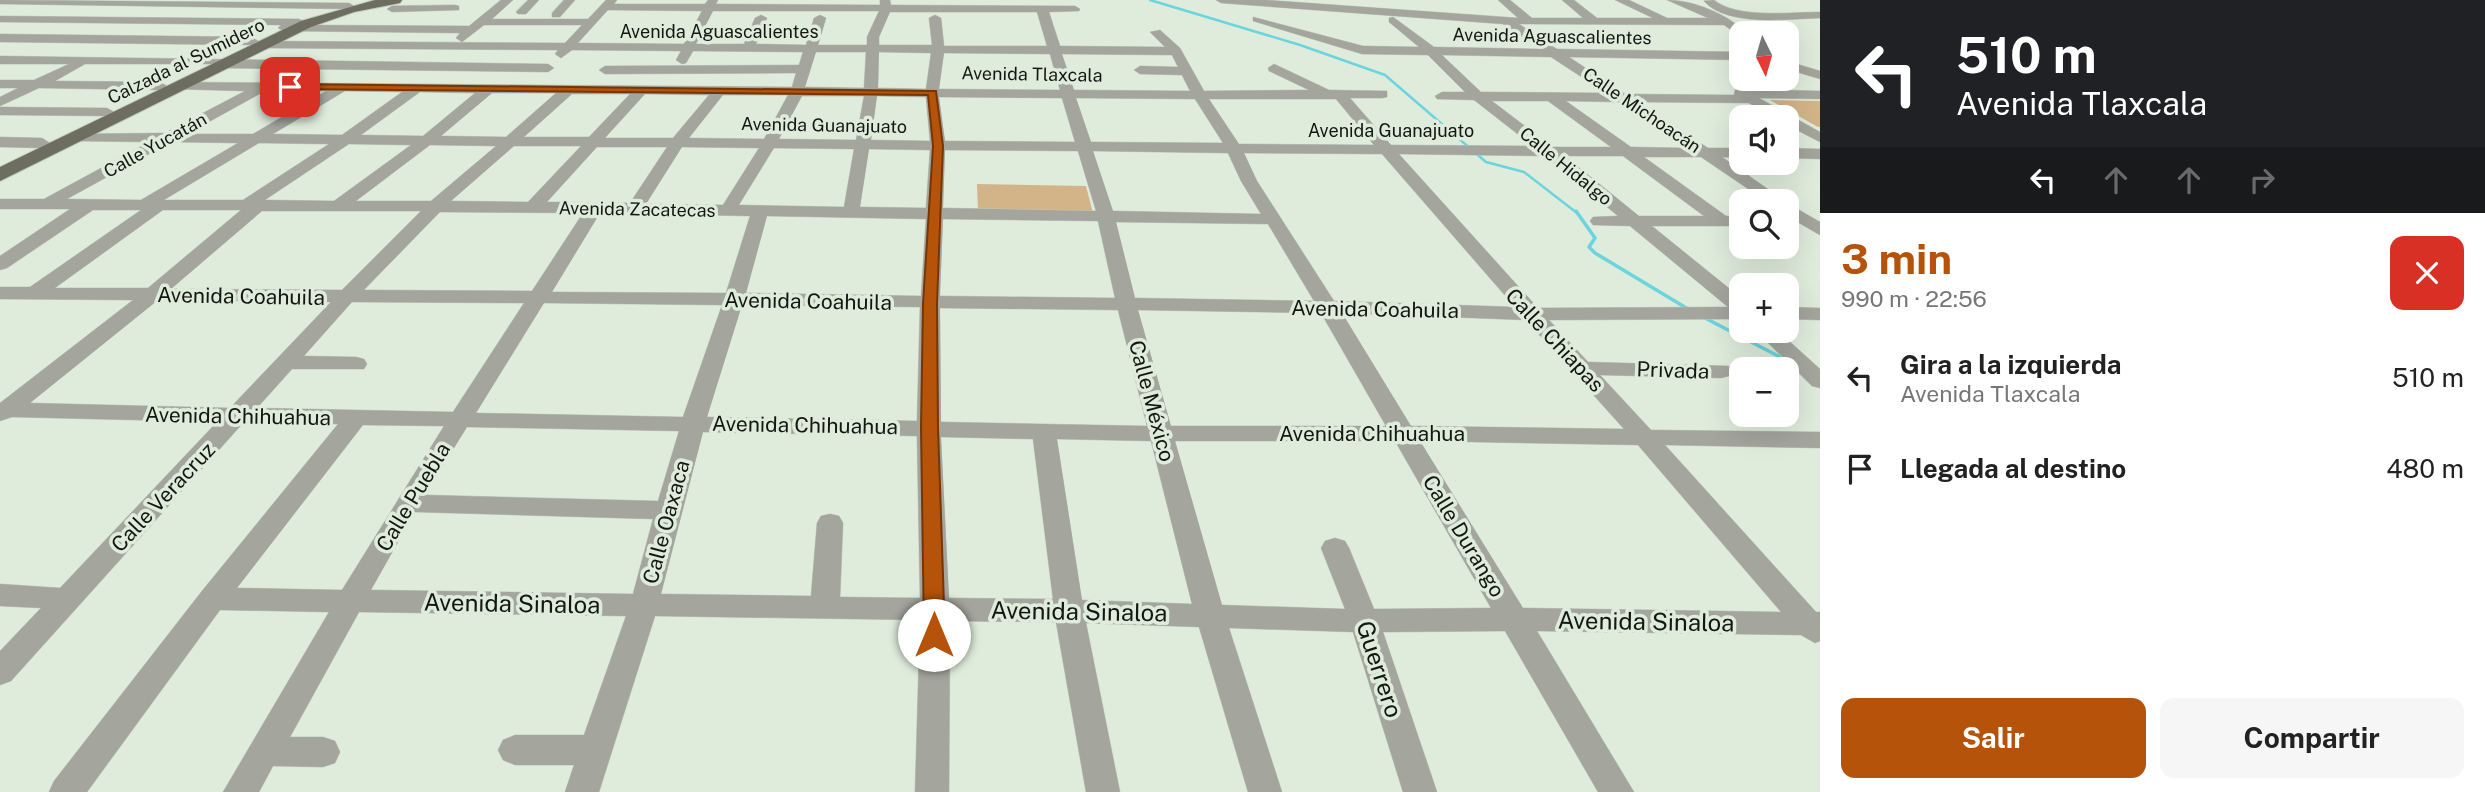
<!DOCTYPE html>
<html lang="es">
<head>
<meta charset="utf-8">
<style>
	body { margin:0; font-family:"Public Sans",sans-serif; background:#f6f6f6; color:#222; height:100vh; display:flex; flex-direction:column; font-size:26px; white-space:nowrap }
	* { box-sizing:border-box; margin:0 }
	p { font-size:23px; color:#767676 }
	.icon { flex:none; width:38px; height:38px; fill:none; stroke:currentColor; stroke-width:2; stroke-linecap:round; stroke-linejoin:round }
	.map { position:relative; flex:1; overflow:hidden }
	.sheet { display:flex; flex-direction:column; background:#fff; width:665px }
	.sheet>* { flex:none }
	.hud { background:#202124; color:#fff; overflow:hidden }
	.needle { width:46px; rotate:175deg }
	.tools { position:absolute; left:1729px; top:21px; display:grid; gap:14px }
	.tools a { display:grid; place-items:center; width:70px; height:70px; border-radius:14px; background:#fff; box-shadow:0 7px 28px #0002; font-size:35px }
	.pin { position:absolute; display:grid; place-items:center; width:60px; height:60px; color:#fff; margin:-30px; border-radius:14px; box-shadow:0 4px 10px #0006 }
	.me { position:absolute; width:77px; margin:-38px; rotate:0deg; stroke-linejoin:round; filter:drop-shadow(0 0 5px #0008) }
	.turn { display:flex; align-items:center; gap:24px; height:147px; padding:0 21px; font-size:32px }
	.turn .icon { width:91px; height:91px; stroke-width:2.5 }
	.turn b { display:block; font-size:49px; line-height:60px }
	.lanes { display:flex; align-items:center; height:66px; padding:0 21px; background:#0003; justify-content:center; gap:35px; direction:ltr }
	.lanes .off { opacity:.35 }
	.round { display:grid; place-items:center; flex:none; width:74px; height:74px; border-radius:14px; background:#f6f6f6 }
	.summary { display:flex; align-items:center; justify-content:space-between; height:119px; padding:0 21px }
	h1 { font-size:42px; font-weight:700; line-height:52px; color:#b45309 }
	.primary-button { display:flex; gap:14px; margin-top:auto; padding:14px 21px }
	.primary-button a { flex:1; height:80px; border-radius:14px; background:#b45309; color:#fff; font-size:28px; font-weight:700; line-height:80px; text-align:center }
	.primary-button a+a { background:#f6f6f6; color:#222 }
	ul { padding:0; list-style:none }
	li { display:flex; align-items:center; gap:21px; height:91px; padding:0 21px }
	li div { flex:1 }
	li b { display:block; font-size:26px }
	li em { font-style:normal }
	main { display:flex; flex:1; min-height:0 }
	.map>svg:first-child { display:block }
</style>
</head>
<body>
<main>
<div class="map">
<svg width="1820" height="792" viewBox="0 0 1820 792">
	<rect width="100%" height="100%" fill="#dfecdc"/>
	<g fill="#d3b489">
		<path d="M 1770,100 L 1820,101 L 1820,127 L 1818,127 Z"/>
		<path d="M 977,184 L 1086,186 L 1093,213 L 978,212 Z"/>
	</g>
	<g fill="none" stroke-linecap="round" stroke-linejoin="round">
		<path stroke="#6bd4de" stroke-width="2.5" d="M 1150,0 L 1300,45 L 1385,75 L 1486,162 L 1524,172 L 1577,213"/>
		<g stroke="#6bd4de" stroke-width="3.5">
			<path d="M 1576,211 L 1595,238 L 1589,247 L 1595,253 L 1688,309"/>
			<path d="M 1705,318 L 1780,357 L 1788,358"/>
		</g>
		<g stroke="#becabc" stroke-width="1">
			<g id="minor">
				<path d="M 0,0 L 349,3 L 354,6 L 349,9 L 0,4 Z"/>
				<path d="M 501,0 L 513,0 L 492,19 L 588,19 L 606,0 L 617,0 L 614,4 L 705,4 L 708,0 L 718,0 L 716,4 L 880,5 L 880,0 L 890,0 L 891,5 L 1075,6 L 1080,9 L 1079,11 L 1049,12 L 1060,46 L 1165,47 L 1150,32 L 1160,30 L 1180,48 L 1204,91 L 1309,90 L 1269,71 L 1268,68 L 1274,64 L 1329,90 L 1387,91 L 1387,97 L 1382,98 L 1350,98 L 1391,145 L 1533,146 L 1474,100 L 1437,99 L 1435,96 L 1442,92 L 1465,92 L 1428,55 L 1362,54 L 1253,21 L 1253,17 L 1363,46 L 1419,47 L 1389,22 L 1389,18 L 1393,17 L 1434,47 L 1540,49 L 1503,24 L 1221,3 L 1216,0 L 1265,0 L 1518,18 L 1498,0 L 1510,0 L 1532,18 L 1583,18 L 1562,0 L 1574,0 L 1597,18 L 1653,18 L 1615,0 L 1629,0 L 1667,18 L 1708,18 L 1667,0 C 1693,0 1728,14 1746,33 L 1741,33 L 1741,37 L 1724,25 L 1519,24 L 1557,49 L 1741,52 L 1741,60 L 1569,57 L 1625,94 L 1734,95 L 1735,90 L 1740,89 L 1820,91 L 1820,99 L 1759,98 L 1820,132 L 1820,142 L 1787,125 L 1787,117 L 1774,117 L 1749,103 L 1637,102 L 1708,148 L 1741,148 L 1741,158 L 1722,157 L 1785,201 L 1766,201 L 1701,157 L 1644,157 L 1726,216 L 1741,216 L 1741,226 L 1652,226 L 1741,298 L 1741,319 L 1549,320 L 1588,362 L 1729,366 L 1732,371 L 1729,376 L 1721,378 L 1600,375 L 1651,430 L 1820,432 L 1820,448 L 1665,445 L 1816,612 L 1820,612 L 1820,641 L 1815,643 L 1801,635 L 1537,631 L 1634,792 L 1598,792 L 1505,631 L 1383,632 L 1437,792 L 1403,792 L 1353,632 L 1229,628 L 1282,792 L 1248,792 L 1199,627 L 1086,623 L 1120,792 L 1086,792 L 1056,622 L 950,621 L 949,792 L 915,792 L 920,620 L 655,616 L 599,792 L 565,792 L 574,765 L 515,765 L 503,760 L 498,750 L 503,740 L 515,735 L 584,735 L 626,616 L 359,612 L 290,737 L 323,737 L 335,741 L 340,752 L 335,763 L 323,767 L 273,766 L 259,792 L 223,792 L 329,612 L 220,610 L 87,792 L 49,792 L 54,781 L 202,591 L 338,424 L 244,422 L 11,681 L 0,685 L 0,651 L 41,608 L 0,606 L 0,584 L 60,588 L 217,422 L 12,417 L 0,421 L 0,403 L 133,300 L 0,299 L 0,287 L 30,287 L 141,210 L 93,210 L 7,268 L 0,270 L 0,256 L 70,209 L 0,209 L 0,199 L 44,199 L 149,142 L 75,141 L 70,140 L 68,137 L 70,134 L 165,133 L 245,91 L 174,89 L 174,83 L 179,82 L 792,87 L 796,73 L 605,74 L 599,70 L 605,66 L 799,65 L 803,52 L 693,51 L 686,63 L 682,64 L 676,60 L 681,51 L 572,50 L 561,58 L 555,54 L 558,50 L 262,48 L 256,44 L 258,41 L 565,43 L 582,25 L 484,25 L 462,42 L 456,38 L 460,33 L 284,31 L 278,28 L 281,25 L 0,22 L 0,16 L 299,19 L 305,22 L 302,25 L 469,26 ZM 608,10 L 702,11 L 684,44 L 578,43 ZM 713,11 L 879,11 L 867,37 L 867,45 L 818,45 L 826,18 L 820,15 L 814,18 L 806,45 L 756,44 L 767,18 L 761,15 L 755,18 L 744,44 L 696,44 ZM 890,12 L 1037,12 L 1047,46 L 944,46 L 941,18 L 935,15 L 929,18 L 932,45 L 879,45 L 879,37 ZM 816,52 L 866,52 L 864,88 L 805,87 ZM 879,52 L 931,53 L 926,89 L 878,88 ZM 944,53 L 1050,54 L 1060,90 L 939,89 ZM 1062,54 L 1172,55 L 1178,67 L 1140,66 L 1134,70 L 1140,74 L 1182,75 L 1190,91 L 1074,90 ZM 1442,55 L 1551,57 L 1606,93 L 1481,92 ZM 265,91 L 326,91 L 253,134 L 187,134 ZM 345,91 L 402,92 L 342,135 L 273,134 ZM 420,92 L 475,93 L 423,136 L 361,135 ZM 492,93 L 556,93 L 506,137 L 441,136 ZM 572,94 L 630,94 L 589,137 L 524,137 ZM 645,94 L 709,95 L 673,138 L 605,138 ZM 723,95 L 788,95 L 764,139 L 689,138 ZM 802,96 L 864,96 L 856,140 L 779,139 ZM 877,96 L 926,97 L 930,141 L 871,140 ZM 939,97 L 1062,98 L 1075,142 L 945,141 ZM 1076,98 L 1195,99 L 1223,143 L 1091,142 ZM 1209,99 L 1336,99 L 1374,145 L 1239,144 ZM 1492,101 L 1548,101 L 1611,147 L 1553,147 ZM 1566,101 L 1618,102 L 1687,148 L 1631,147 ZM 171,142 L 238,143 L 141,200 L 67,199 ZM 259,143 L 329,144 L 243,200 L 164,200 ZM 349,144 L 411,145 L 334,201 L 265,200 ZM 430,145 L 496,146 L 431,201 L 356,201 ZM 514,146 L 581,146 L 528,202 L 451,201 ZM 597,147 L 667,147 L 630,203 L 547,202 ZM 682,147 L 759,148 L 723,205 L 646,204 ZM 774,148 L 854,149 L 844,207 L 739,205 ZM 869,149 L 930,150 L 926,208 L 860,207 ZM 945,150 L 1078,151 L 1096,211 L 943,208 ZM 1093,151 L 1228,153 L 1241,181 L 1261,214 L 1113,211 ZM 1244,153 L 1382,154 L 1515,307 L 1334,301 L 1257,181 ZM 1399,154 L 1545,156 L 1618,216 L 1593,217 L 1590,221 L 1593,225 L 1630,226 L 1728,307 L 1538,308 ZM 1565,156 L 1623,156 L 1704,216 L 1639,216 ZM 163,210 L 241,210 L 148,288 L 55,288 ZM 262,211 L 421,211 L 342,290 L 171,289 ZM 440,212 L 583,213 L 532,291 L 364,290 ZM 600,213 L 750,216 L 726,293 L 552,292 ZM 767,216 L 926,219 L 921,296 L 746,293 ZM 943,219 L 1098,221 L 1115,298 L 940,296 ZM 1116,222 L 1268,224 L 1314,301 L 1135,298 ZM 158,300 L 331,302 L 230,408 L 30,403 ZM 352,302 L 524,303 L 453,412 L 257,408 L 292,369 L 364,369 L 367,364 L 364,359 L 356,357 L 304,356 ZM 544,303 L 722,305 L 683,417 L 476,413 ZM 742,305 L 920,307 L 917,421 L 707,417 ZM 940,308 L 1118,310 L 1147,426 L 941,422 ZM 1138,310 L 1321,313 L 1386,426 L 1171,426 ZM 1342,313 L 1526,320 L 1624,429 L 1411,426 ZM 363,425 L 444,426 L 342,590 L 237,588 ZM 467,427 L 679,431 L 658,501 L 425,495 ZM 703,432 L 917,436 L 920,598 L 840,597 L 843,523 L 839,516 L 830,514 L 821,516 L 817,523 L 811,596 L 661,594 ZM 941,437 L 1033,439 L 1053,599 L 949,598 ZM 1057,439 L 1151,441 L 1192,604 L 1082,600 ZM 1175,441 L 1395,441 L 1491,608 L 1374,609 L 1349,548 L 1345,541 L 1335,538 L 1325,541 L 1321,548 L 1345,609 L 1222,605 ZM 1420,441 L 1638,445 L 1781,612 L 1523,608 ZM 415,512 L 653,519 L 633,594 L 371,590 Z"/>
				<path d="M 528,0 L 539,0 L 526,14 L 518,14 L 516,12 Z"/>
				<path d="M 564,0 L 575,0 L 560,17 L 552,17 L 552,13 Z"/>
				<path d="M 1714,0 C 1737,19 1791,12 1820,12 L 1820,18 C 1788,19 1726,27 1704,1 Z"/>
				<path d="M 455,5 L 459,6 L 459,10 L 392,12 L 387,9 L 392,6 Z"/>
				<path d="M 0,34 L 252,37 L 258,41 L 252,45 L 0,42 Z"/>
				<path d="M 0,56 L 548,64 L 554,68 L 548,72 L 223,68 L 217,64 L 85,64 L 55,81 L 160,82 L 167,86 L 160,90 L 39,88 L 0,106 L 0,97 L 18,88 L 0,88 L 0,80 L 34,80 L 69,64 L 0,64 Z"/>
				<path d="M 1787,61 L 1820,71 L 1820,79 L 1787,69 Z"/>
				<path d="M 0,107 L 107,108 L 114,112 L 107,116 L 0,115 Z"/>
				<path d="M 0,137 L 42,138 L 50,143 L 42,148 L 0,147 Z"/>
				<path d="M 1787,148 L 1820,149 L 1820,159 L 1787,158 Z"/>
				<path d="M 1787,203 L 1820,222 L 1820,235 L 1787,216 Z"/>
				<path d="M 1787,307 L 1820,308 L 1820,320 L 1787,319 Z"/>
				<path d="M 1756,331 L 1778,331 L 1820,369 L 1820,388 L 1812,386 Z"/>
			</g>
		</g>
		<g stroke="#becabc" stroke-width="2">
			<path id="major" d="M 375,0 L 402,0 L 400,3 L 354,12 L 311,27 L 0,181 L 0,167 L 301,21 Z"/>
		</g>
		<use href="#minor" fill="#a4a59d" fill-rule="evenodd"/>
		<use href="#major" fill="#6d6d60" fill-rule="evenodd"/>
	</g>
	<path fill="#b45309" stroke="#753606" stroke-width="2" d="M 290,84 L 936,91 L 943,146 L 937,304 L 938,427 L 945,635 L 942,641 L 934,643 L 927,641 L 924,635 L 921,427 L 923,304 L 933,146 L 928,95 L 286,89 L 286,85 Z"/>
	<g text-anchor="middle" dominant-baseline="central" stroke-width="7" stroke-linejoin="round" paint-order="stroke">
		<g font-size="18" fill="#131712" stroke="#dfecdc">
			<text x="719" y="31">Avenida Aguascalientes</text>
			<text transform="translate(1552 36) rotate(1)">Avenida Aguascalientes</text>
			<text transform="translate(186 61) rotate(-26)">Calzada al Sumidero</text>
			<text transform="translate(1032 74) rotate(1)">Avenida Tlaxcala</text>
			<text transform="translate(1642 110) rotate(34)">Calle Michoacán</text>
			<text transform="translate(824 125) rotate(1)">Avenida Guanajuato</text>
			<text x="1391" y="130">Avenida Guanajuato</text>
			<text transform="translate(155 145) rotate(-29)">Calle Yucatán</text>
			<text transform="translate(1566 166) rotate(39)">Calle Hidalgo</text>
			<text transform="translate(637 209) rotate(1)">Avenida Zacatecas</text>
		</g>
		<g font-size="21" fill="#131712" stroke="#dfecdc">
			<text transform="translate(241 296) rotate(1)">Avenida Coahuila</text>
			<text transform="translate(808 301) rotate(1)">Avenida Coahuila</text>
			<text transform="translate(1375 309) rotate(1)">Avenida Coahuila</text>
			<text transform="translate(1555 340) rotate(47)">Calle Chiapas</text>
			<text transform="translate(1673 370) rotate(2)">Privada</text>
			<text transform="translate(1152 401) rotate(75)">Calle México</text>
			<text transform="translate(238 416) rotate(1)">Avenida Chihuahua</text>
			<text transform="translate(805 425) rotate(1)">Avenida Chihuahua</text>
			<text x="1372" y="433">Avenida Chihuahua</text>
			<text transform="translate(163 497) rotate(-47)">Calle Veracruz</text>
			<text transform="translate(413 497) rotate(-59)">Calle Puebla</text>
			<text transform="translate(666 522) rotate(-75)">Calle Oaxaca</text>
			<text transform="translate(1464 536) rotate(59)">Calle Durango</text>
		</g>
		<g font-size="24" fill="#131712" stroke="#dfecdc">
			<text transform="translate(512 603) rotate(1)">Avenida Sinaloa</text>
			<text transform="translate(1079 611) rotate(1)">Avenida Sinaloa</text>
			<text transform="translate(1646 621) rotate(1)">Avenida Sinaloa</text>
			<text transform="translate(1380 669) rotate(72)">Guerrero</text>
		</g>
	</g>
</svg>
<div class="tools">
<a><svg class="needle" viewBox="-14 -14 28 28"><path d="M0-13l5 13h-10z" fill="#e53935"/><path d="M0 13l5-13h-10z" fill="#767676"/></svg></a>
<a><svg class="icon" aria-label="sound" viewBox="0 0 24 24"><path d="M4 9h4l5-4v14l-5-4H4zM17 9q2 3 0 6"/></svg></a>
<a><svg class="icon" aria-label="search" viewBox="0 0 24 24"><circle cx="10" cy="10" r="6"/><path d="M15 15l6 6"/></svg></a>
<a>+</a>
<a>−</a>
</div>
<div class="pin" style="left:290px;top:87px;background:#d93025"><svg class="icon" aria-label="arrive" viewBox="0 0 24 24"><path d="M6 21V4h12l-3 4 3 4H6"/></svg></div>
<svg class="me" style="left:934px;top:635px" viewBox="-20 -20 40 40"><circle r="19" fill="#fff"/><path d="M0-13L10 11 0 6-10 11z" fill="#b45309"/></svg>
</div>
<section class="sheet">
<div class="hud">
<div class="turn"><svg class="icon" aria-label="left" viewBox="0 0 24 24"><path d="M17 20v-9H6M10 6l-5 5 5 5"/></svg><div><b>510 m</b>Avenida Tlaxcala</div></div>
<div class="lanes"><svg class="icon" aria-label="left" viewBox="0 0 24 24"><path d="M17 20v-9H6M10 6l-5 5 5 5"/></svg><svg class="icon off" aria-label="ahead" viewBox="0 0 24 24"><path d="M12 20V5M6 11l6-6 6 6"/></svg><svg class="icon off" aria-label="ahead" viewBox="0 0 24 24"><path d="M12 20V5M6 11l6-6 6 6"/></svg><svg class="icon off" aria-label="right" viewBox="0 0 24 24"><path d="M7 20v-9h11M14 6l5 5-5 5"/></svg></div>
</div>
<div class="summary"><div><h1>3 min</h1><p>990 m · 22:56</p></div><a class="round" style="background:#d93025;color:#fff"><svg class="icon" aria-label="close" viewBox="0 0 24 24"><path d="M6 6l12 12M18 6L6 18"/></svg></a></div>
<ul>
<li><svg class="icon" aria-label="left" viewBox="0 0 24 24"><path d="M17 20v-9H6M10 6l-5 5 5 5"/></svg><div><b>Gira a la izquierda</b><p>Avenida Tlaxcala</p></div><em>510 m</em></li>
<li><svg class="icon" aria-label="arrive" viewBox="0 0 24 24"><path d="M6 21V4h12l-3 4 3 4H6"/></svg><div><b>Llegada al destino</b></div><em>480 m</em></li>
</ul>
<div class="primary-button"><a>Salir</a><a>Compartir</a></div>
</section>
</main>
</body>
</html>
